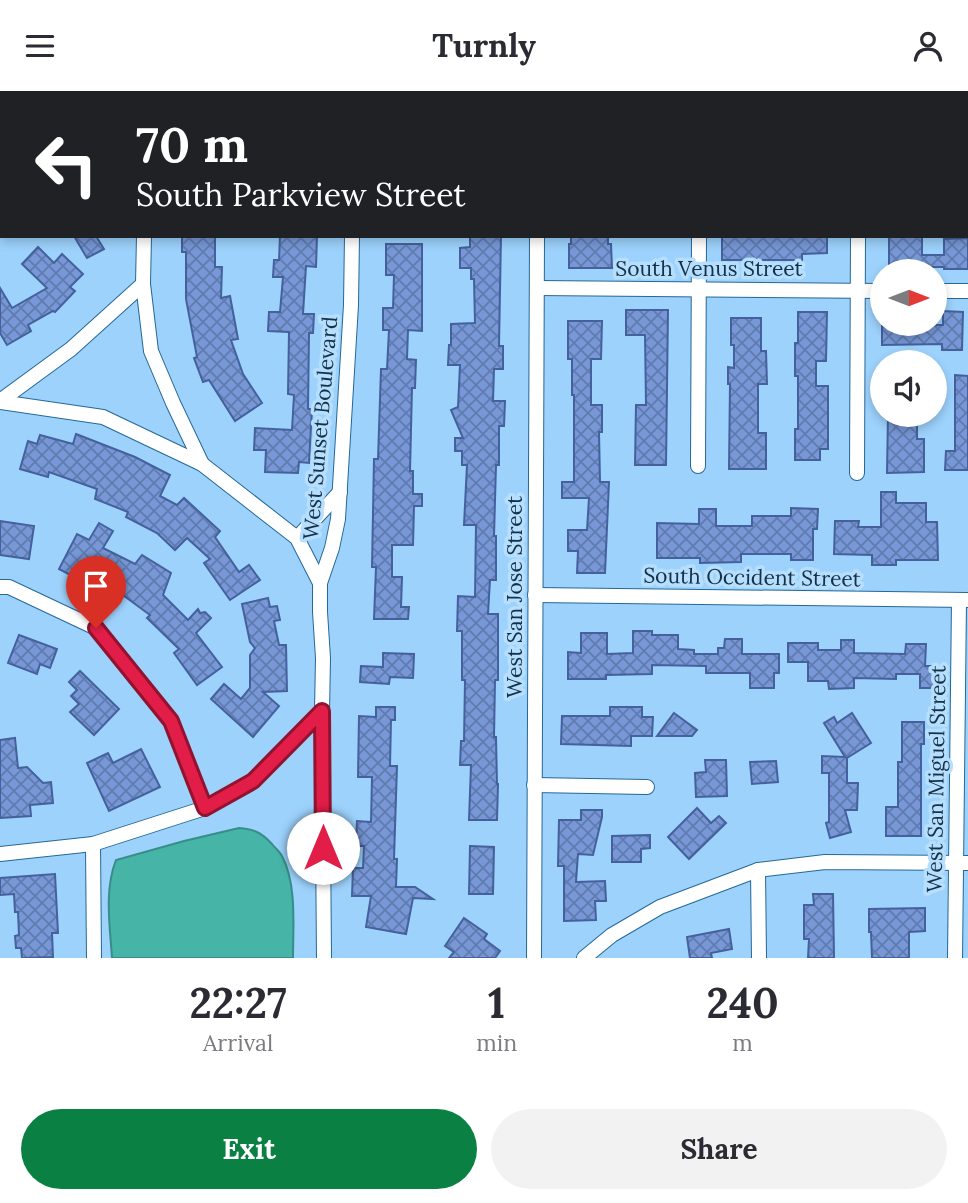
<!DOCTYPE html>
<html lang="en">
<head>
<meta charset="utf-8">
<style>
	body { margin:0; font-family:Lora,serif; background:#f2f2f3; color:#2b2b33; height:100vh; display:flex; flex-direction:column; font-size:26px; white-space:nowrap }
	* { box-sizing:border-box; margin:0 }
	p { font-size:23px; color:#7c7c81 }
	.icon { flex:none; width:38px; height:38px; fill:none; stroke:currentColor; stroke-width:2; stroke-linecap:round; stroke-linejoin:round }
	.map { position:relative; height:867px; overflow:hidden }
	.drawer { display:flex; flex-direction:column; background:#fff; flex:1 }
	.drawer>* { flex:none }
	.banner { position:absolute; left:0px; top:0px; width:970px; height:147px; box-shadow:0 4px 10px #0003; background:#202124; color:#fff; overflow:hidden }
	.needle { width:46px; rotate:90deg }
	.controls { position:absolute; left:870px; top:168px; display:grid; gap:14px }
	.controls a { display:grid; place-items:center; width:77px; height:77px; border-radius:50%; background:#fff; box-shadow:0 4px 10px #0003; font-size:35px }
	.pin { position:absolute; display:grid; place-items:center; width:60px; height:60px; color:#fff; margin:-72px -30px; border-radius:50% 50% 50% 0; rotate:-45deg; box-shadow:0 0 7px #0007 }
	.pin .icon { rotate:45deg }
	.me { position:absolute; width:77px; margin:-38px; rotate:0deg; stroke-linejoin:round; filter:drop-shadow(0 0 5px #0008) }
	.turn { display:flex; align-items:center; gap:24px; height:147px; padding:0 21px; font-size:32px }
	.turn .icon { width:91px; height:91px; stroke-width:2.5 }
	.turn b { display:block; font-size:49px; line-height:60px }
	.eta { display:flex; justify-content:space-evenly; align-items:center; height:119px; text-align:center }
	.eta b { font-size:42px; font-weight:700; line-height:49px }
	.button { display:flex; gap:14px; margin-top:auto; padding:14px 21px }
	.button a { flex:1; height:80px; border-radius:42px; background:#0b8043; color:#fff; font-size:28px; font-weight:700; line-height:80px; text-align:center }
	.button a+a { background:#f2f2f3; color:#2b2b33 }
	header { display:flex; justify-content:space-between; align-items:center; height:91px; padding:0 21px; background:#fff; font-size:32px; font-weight:700 }
	.map>svg:first-child { display:block }
</style>
</head>
<body>
<header><svg class="icon" aria-label="menu" viewBox="0 0 24 24"><path d="M4 6h16M4 12h16M4 18h16"/></svg>Turnly<svg class="icon" aria-label="person" viewBox="0 0 24 24"><circle cx="12" cy="8" r="4"/><path d="M4 21q1-7 8-7t8 7"/></svg></header>
<div class="map">
<svg width="968" height="867" viewBox="0 0 968 867">
	<defs>
		<pattern id="building-cross-hatch" width="8" height="8" patternUnits="userSpaceOnUse" patternTransform="scale(1.75)"><rect width="8" height="8" fill="#7797d6"/><path d="M0 0l8 8M0 8l8-8" fill="none" stroke="#607caf"/></pattern>
	</defs>
	<rect width="100%" height="100%" fill="#9dd2fc"/>
	<path fill="#46b4a6" stroke="#378d89" stroke-width="2" d="M 239,737 C 254,738 262,742 272,753 C 275,757 280,761 282,765 C 297,793 293,836 293,867 L 112,867 C 110,836 104,799 116,769 L 184,750 Z"/>
	<g fill="url(#building-cross-hatch)" stroke="#44619d" stroke-width="2">
		<path d="M 74,145 L 96,145 L 104,158 L 87,167 Z"/>
		<path d="M 182,145 L 215,145 L 215,176 L 222,176 L 221,207 L 230,205 L 238,248 L 231,249 L 243,283 L 262,312 L 235,330 L 209,289 L 203,291 L 194,267 L 197,266 L 186,208 L 186,161 L 182,161 Z"/>
		<path d="M 280,145 L 317,145 L 316,176 L 306,175 L 303,223 L 314,223 L 313,242 L 309,242 L 308,318 L 312,318 L 309,372 L 299,371 L 298,382 L 265,381 L 266,359 L 254,359 L 255,337 L 292,339 L 294,304 L 288,303 L 289,241 L 268,240 L 269,221 L 280,221 L 283,186 L 273,186 L 274,169 L 279,169 Z"/>
		<path d="M 470,145 L 501,145 L 499,255 L 503,255 L 503,278 L 494,278 L 493,310 L 505,310 L 504,335 L 499,335 L 499,374 L 496,374 L 494,445 L 496,445 L 496,489 L 490,489 L 488,523 L 498,523 L 498,589 L 495,589 L 494,646 L 496,646 L 497,693 L 498,693 L 497,729 L 469,729 L 471,674 L 460,674 L 461,650 L 464,650 L 465,589 L 462,589 L 462,540 L 457,540 L 458,505 L 475,506 L 476,434 L 464,434 L 467,374 L 462,374 L 462,360 L 455,360 L 455,347 L 463,347 L 451,319 L 458,316 L 460,274 L 448,274 L 449,254 L 451,254 L 451,233 L 475,232 L 474,188 L 471,188 L 471,177 L 460,177 L 460,157 L 470,156 Z"/>
		<path d="M 571,145 L 608,145 L 608,153 L 611,153 L 612,177 L 569,177 L 569,153 L 571,153 Z"/>
		<path d="M 722,145 L 827,145 L 827,162 L 802,163 L 802,169 L 722,169 Z"/>
		<path d="M 889,145 L 922,145 L 922,164 L 944,164 L 944,148 L 968,147 L 968,178 L 944,178 L 944,176 L 889,176 Z"/>
		<path d="M 386,153 L 422,153 L 422,240 L 408,239 L 407,268 L 416,269 L 415,297 L 412,297 L 410,380 L 413,380 L 413,403 L 422,403 L 422,415 L 414,415 L 413,454 L 392,454 L 392,486 L 402,486 L 401,516 L 409,516 L 408,528 L 374,528 L 376,476 L 372,476 L 374,368 L 378,368 L 381,278 L 387,278 L 389,239 L 383,239 L 383,217 L 393,217 L 394,184 L 386,184 Z"/>
		<path d="M 38,156 L 54,172 L 62,163 L 83,183 L 70,196 L 75,200 L 55,221 L 53,220 L 28,234 L 31,240 L 7,254 L 0,242 L 0,197 L 12,217 L 47,197 L 22,173 Z"/>
		<path d="M 626,219 L 668,219 L 666,374 L 635,374 L 636,314 L 646,314 L 645,244 L 626,244 Z"/>
		<path d="M 943,220 L 963,221 L 962,259 L 942,259 L 942,253 L 882,254 L 882,234 L 943,234 Z"/>
		<path d="M 798,221 L 827,221 L 826,270 L 816,270 L 816,295 L 828,295 L 828,358 L 820,358 L 820,369 L 795,369 L 795,338 L 798,338 L 798,285 L 795,285 L 795,252 L 798,252 Z"/>
		<path d="M 731,227 L 761,227 L 761,260 L 766,260 L 767,293 L 758,293 L 758,342 L 766,342 L 766,378 L 729,378 L 730,293 L 728,293 L 728,276 L 734,277 L 734,254 L 731,254 Z"/>
		<path d="M 568,230 L 602,230 L 601,268 L 591,268 L 591,314 L 602,314 L 602,341 L 599,341 L 600,391 L 609,391 L 605,482 L 577,482 L 578,460 L 568,460 L 568,439 L 587,439 L 589,407 L 562,407 L 562,391 L 574,391 L 574,304 L 572,304 L 572,268 L 568,268 Z"/>
		<path d="M 955,284 L 968,285 L 968,379 L 945,379 L 946,360 L 955,360 Z"/>
		<path d="M 888,324 L 917,324 L 917,348 L 924,348 L 924,381 L 887,382 Z"/>
		<path d="M 76,343 L 135,366 L 170,384 L 160,405 L 177,414 L 184,407 L 220,440 L 215,446 L 239,481 L 249,474 L 260,489 L 230,509 L 204,472 L 210,468 L 187,447 L 175,459 L 157,442 L 126,426 L 128,421 L 95,408 L 97,398 L 49,381 L 48,386 L 20,378 L 28,350 L 37,353 L 40,344 L 73,353 Z"/>
		<path d="M 881,401 L 896,401 L 896,412 L 926,412 L 926,431 L 937,431 L 938,469 L 896,469 L 896,474 L 872,474 L 872,464 L 834,463 L 835,430 L 859,430 L 858,436 L 881,436 Z"/>
		<path d="M 791,417 L 818,418 L 817,438 L 813,438 L 813,469 L 791,469 L 791,463 L 741,463 L 741,471 L 700,472 L 700,467 L 657,467 L 657,432 L 699,433 L 699,418 L 716,418 L 716,435 L 752,435 L 752,425 L 791,425 Z"/>
		<path d="M 0,430 L 34,435 L 29,468 L 0,464 Z"/>
		<path d="M 99,432 L 113,440 L 103,457 L 135,473 L 142,464 L 171,482 L 163,504 L 188,529 L 198,518 L 200,522 L 205,521 L 211,527 L 196,542 L 222,576 L 197,594 L 174,562 L 179,558 L 147,527 L 150,524 L 116,499 L 117,497 L 81,479 L 76,487 L 59,478 L 77,443 L 89,449 Z"/>
		<path d="M 268,507 L 270,516 L 277,515 L 280,529 L 274,530 L 279,554 L 286,554 L 287,600 L 263,601 L 279,615 L 253,646 L 211,608 L 224,593 L 241,608 L 250,597 L 250,564 L 255,557 L 250,551 L 242,513 Z"/>
		<path d="M 633,540 L 652,540 L 652,544 L 678,544 L 678,558 L 694,559 L 694,563 L 718,563 L 718,557 L 724,557 L 725,548 L 742,548 L 742,563 L 779,563 L 779,582 L 774,582 L 774,597 L 750,597 L 750,582 L 706,582 L 706,575 L 652,574 L 652,583 L 606,584 L 606,588 L 568,588 L 568,561 L 581,562 L 581,542 L 607,542 L 607,563 L 633,562 Z"/>
		<path d="M 19,544 L 57,558 L 50,577 L 40,573 L 37,583 L 8,572 Z"/>
		<path d="M 841,549 L 854,549 L 854,562 L 905,563 L 906,553 L 926,553 L 925,575 L 936,575 L 935,597 L 920,597 L 920,583 L 896,583 L 896,588 L 854,587 L 854,597 L 829,598 L 828,590 L 808,590 L 808,571 L 788,571 L 788,552 L 818,552 L 818,559 L 841,559 Z"/>
		<path d="M 383,562 L 414,563 L 413,587 L 390,586 L 389,593 L 360,591 L 361,575 L 383,576 Z"/>
		<path d="M 80,580 L 119,618 L 94,644 L 70,621 L 79,613 L 71,605 L 77,599 L 69,591 Z"/>
		<path d="M 376,616 L 395,616 L 395,629 L 391,629 L 390,675 L 397,675 L 394,768 L 397,768 L 396,796 L 415,796 L 433,808 L 413,807 L 406,843 L 366,836 L 371,805 L 352,805 L 353,777 L 363,777 L 364,755 L 356,755 L 357,730 L 371,731 L 372,686 L 358,686 L 359,625 L 376,626 Z"/>
		<path d="M 610,616 L 642,616 L 642,626 L 653,626 L 652,645 L 631,645 L 631,655 L 561,653 L 562,625 L 610,625 Z"/>
		<path d="M 674,622 L 697,639 L 692,645 L 657,645 Z"/>
		<path d="M 852,622 L 871,652 L 847,667 L 847,692 L 858,692 L 857,719 L 845,719 L 851,741 L 830,747 L 826,732 L 829,731 L 829,682 L 822,682 L 822,665 L 845,666 L 824,632 L 834,626 L 837,632 Z"/>
		<path d="M 902,631 L 924,631 L 924,653 L 921,653 L 921,745 L 886,745 L 886,716 L 898,716 L 898,671 L 902,671 Z"/>
		<path d="M 15,647 L 18,677 L 27,676 L 43,692 L 51,691 L 53,712 L 30,714 L 31,725 L 0,727 L 0,649 Z"/>
		<path d="M 141,658 L 160,696 L 109,720 L 87,672 L 108,662 L 113,672 Z"/>
		<path d="M 705,669 L 726,669 L 727,705 L 696,706 L 695,682 L 706,681 Z"/>
		<path d="M 776,670 L 778,691 L 752,693 L 750,671 Z"/>
		<path d="M 697,717 L 711,732 L 719,725 L 726,732 L 689,768 L 668,746 Z"/>
		<path d="M 581,719 L 602,719 L 602,726 L 593,764 L 578,763 L 576,791 L 605,790 L 606,810 L 595,810 L 596,829 L 564,830 L 564,775 L 558,775 L 559,729 L 581,729 Z"/>
		<path d="M 650,744 L 650,757 L 641,758 L 641,771 L 612,771 L 612,745 Z"/>
		<path d="M 470,755 L 494,756 L 493,803 L 469,803 Z"/>
		<path d="M 55,783 L 58,842 L 52,842 L 53,866 L 22,867 L 21,857 L 16,857 L 15,845 L 19,844 L 18,821 L 15,821 L 14,803 L 0,804 L 0,787 Z"/>
		<path d="M 813,803 L 833,803 L 834,867 L 808,867 L 809,848 L 804,848 L 804,814 L 814,814 Z"/>
		<path d="M 925,817 L 925,840 L 909,841 L 909,867 L 872,867 L 871,841 L 869,841 L 869,818 Z"/>
		<path d="M 464,827 L 487,843 L 484,848 L 500,860 L 495,867 L 449,867 L 454,861 L 445,855 Z"/>
		<path d="M 729,838 L 732,858 L 711,862 L 712,867 L 690,867 L 687,846 Z"/>
	</g>
	<g fill="none" stroke-linecap="round" stroke-linejoin="round">
		<g stroke="#246897" stroke-width="16">
			<g id="minor">
				<path d="M 124,0 L 124,2"/>
				<path d="M 341,0 L 342,2"/>
				<path d="M 536,0 L 536,2"/>
				<path d="M 699,0 L 699,2"/>
				<path d="M 99,2 L 103,0"/>
				<path d="M 860,2 L 860,0"/>
				<path d="M 0,45 L 2,45"/>
				<path d="M 144,145 L 143,193 L 151,260 L 173,312 L 202,373"/>
				<path d="M 537,197 L 882,200"/>
				<path d="M 934,200 L 968,200"/>
				<path d="M 0,310 L 71,258 L 143,193"/>
				<path d="M 0,311 L 103,326 L 202,373 L 297,447 L 320,492"/>
				<path d="M 698,375 L 699,145"/>
				<path d="M 857,382 L 858,145"/>
				<path d="M 297,447 L 340,401"/>
				<path d="M 0,496 L 9,496 L 96,537 L 171,630 L 205,717"/>
				<path d="M 535,504 L 968,509"/>
				<path d="M 534,694 L 647,696"/>
				<path d="M 93,753 L 94,867"/>
				<path d="M 0,763 L 93,753 L 205,717 L 253,690 L 322,620"/>
				<path d="M 758,779 L 759,867"/>
				<path d="M 324,867 L 322,620 L 323,567 L 320,521 L 320,492 L 332,457 L 338,428 L 351,214 L 352,145"/>
				<path d="M 534,867 L 537,145"/>
				<path d="M 584,867 L 612,844 L 660,816 L 758,779 L 825,771 L 968,772"/>
				<path d="M 955,867 L 959,509"/>
			</g>
		</g>
		<use href="#minor" stroke="#fff" stroke-width="14"/>
	</g>
	<g fill="none" stroke-linecap="round" stroke-linejoin="round">
		<g stroke="#92132f" stroke-width="18">
			<path id="route" d="M 96,537 L 171,630 L 205,717 L 253,690 L 322,620 L 323,757"/>
		</g>
		<use href="#route" stroke="#e11d48" stroke-width="12"/>
	</g>
	<g text-anchor="middle" dominant-baseline="central" stroke-width="7" stroke-linejoin="round" paint-order="stroke">
		<g font-size="21" fill="#153146" stroke="#b6defe">
			<text x="709" y="177">South Venus Street</text>
			<text transform="translate(320 337) rotate(-85)">West Sunset Boulevard</text>
			<text transform="translate(752 486) rotate(1)">South Occident Street</text>
			<text transform="translate(514 506) rotate(-90)">West San Jose Street</text>
			<text transform="translate(936 688) rotate(-89)">West San Miguel Street</text>
		</g>
	</g>
</svg>
<div class="controls">
<a><svg class="needle" viewBox="-14 -14 28 28"><path d="M0-13l5 13h-10z" fill="#e53935"/><path d="M0 13l5-13h-10z" fill="#7c7c81"/></svg></a>
<a><svg class="icon" aria-label="sound" viewBox="0 0 24 24"><path d="M4 9h4l5-4v14l-5-4H4zM17 9q2 3 0 6"/></svg></a>
</div>
<div class="pin" style="left:96px;top:537px;background:#d93025"><svg class="icon" aria-label="arrive" viewBox="0 0 24 24"><path d="M6 21V4h12l-3 4 3 4H6"/></svg></div>
<svg class="me" style="left:323px;top:757px" viewBox="-20 -20 40 40"><circle r="19" fill="#fff"/><path d="M0-13L10 11 0 6-10 11z" fill="#e11d48"/></svg>
<div class="banner">
<div class="turn"><svg class="icon" aria-label="left" viewBox="0 0 24 24"><path d="M17 20v-9H6M10 6l-5 5 5 5"/></svg><div><b>70 m</b>South Parkview Street</div></div>
</div>
</div>
<section class="drawer">
<div class="eta">
<div><b>22:27</b><p>Arrival</p></div>
<div><b>1</b><p>min</p></div>
<div><b>240</b><p>m</p></div>
</div>
<div class="button"><a>Exit</a><a>Share</a></div>
</section>
</body>
</html>
